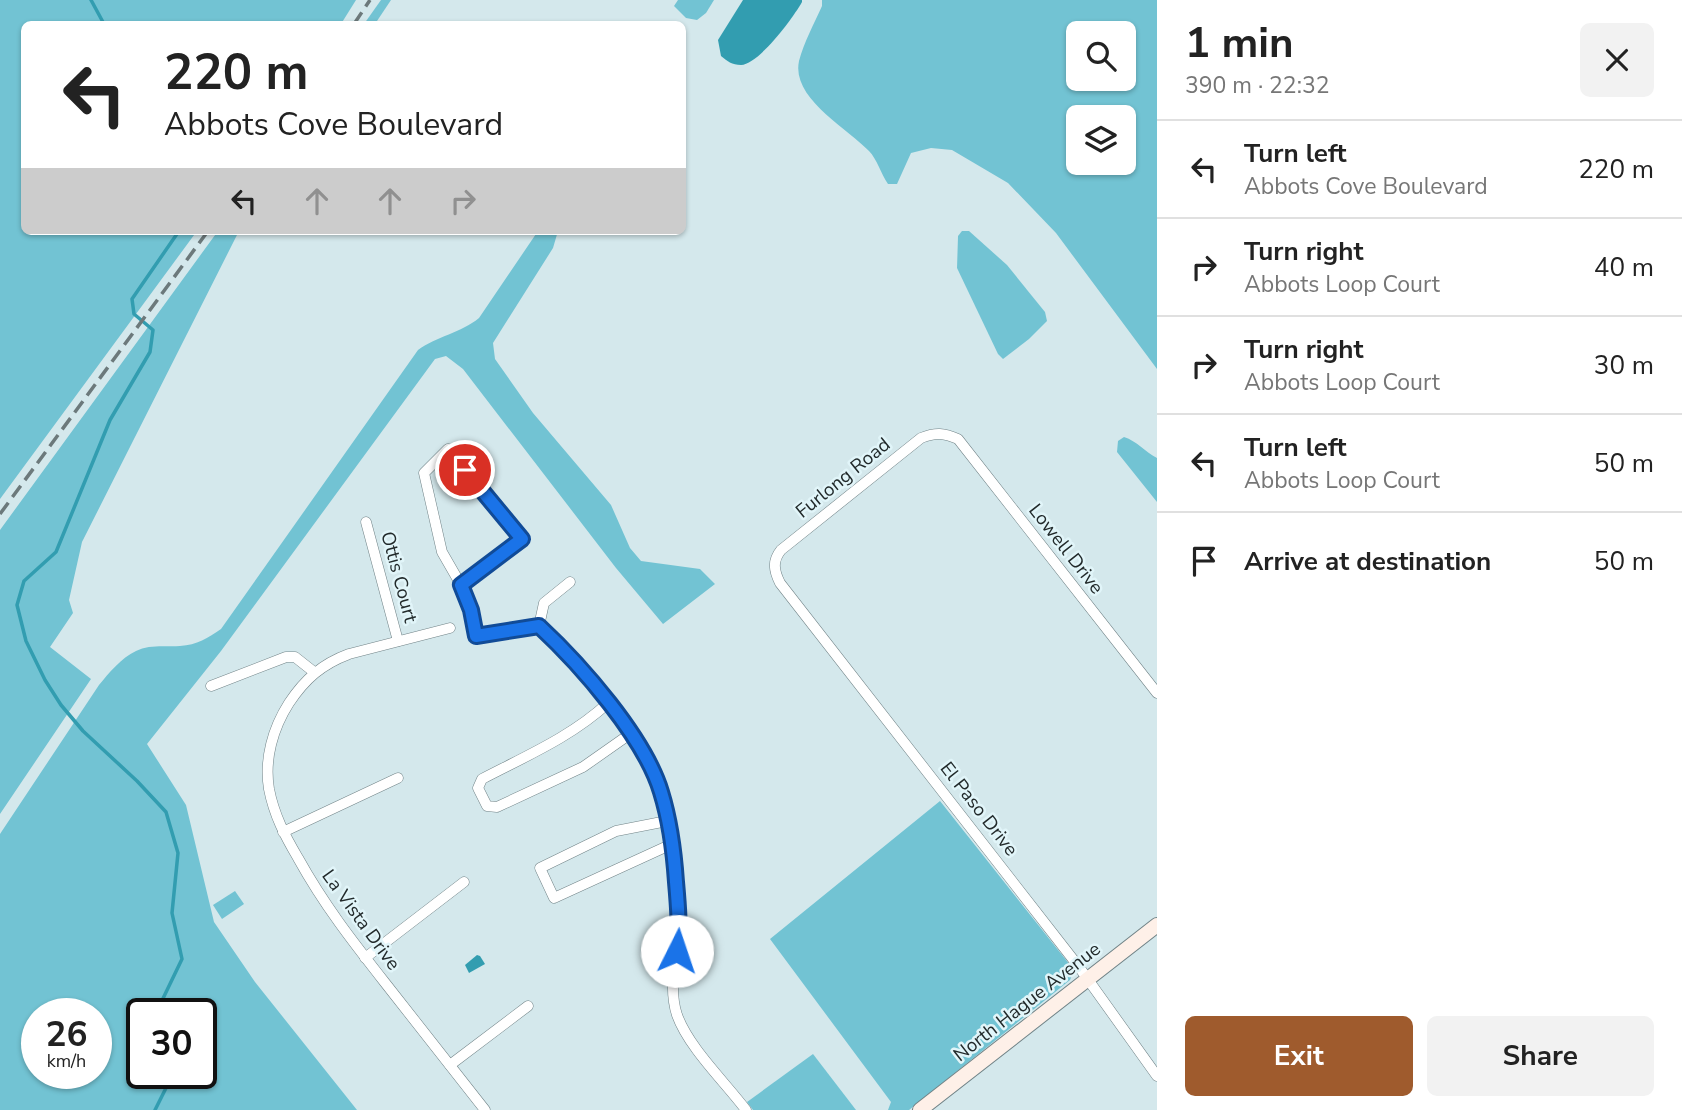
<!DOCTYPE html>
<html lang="en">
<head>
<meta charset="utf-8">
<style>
	body { margin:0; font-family:"Nunito Sans",sans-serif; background:#f2f2f2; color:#222; height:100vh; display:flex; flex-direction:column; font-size:26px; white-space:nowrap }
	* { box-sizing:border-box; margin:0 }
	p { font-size:23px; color:#767676 }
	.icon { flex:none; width:38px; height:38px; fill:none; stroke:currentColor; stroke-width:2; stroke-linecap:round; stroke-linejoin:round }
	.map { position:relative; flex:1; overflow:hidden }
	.side { display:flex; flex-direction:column; background:#fff; width:525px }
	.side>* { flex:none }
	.banner { position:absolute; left:21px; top:21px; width:665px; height:214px; border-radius:10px; box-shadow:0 2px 5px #0004; background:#fff; color:#222; overflow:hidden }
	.controls { position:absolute; left:1066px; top:21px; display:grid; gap:14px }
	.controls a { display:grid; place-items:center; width:70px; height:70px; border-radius:10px; background:#fff; box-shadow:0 2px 5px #0004; font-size:35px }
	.speed { position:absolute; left:21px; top:998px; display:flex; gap:14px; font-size:35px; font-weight:700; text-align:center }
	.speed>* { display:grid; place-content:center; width:91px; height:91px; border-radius:50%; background:#fff; box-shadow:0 2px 5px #0004; line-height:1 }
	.speed small { font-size:18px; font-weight:400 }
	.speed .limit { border:4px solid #111; border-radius:10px; background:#fff; color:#111 }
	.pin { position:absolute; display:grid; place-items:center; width:60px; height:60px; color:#fff; margin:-30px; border:4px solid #fff; border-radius:50%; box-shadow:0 2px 7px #0007 }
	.me { position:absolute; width:77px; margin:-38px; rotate:4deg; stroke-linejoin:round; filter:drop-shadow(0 0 5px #0008) }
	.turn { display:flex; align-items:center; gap:24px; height:147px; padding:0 28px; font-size:32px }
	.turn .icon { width:91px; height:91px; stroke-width:2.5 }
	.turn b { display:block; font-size:49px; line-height:60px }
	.lanes { display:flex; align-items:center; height:66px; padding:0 28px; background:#0003; justify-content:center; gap:35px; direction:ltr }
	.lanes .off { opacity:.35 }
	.round { display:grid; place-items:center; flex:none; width:74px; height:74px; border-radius:10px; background:#f2f2f2 }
	.overview { display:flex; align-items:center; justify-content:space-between; height:119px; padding:0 28px }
	h1 { font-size:42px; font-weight:700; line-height:52px }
	.action { display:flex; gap:14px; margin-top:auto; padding:14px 28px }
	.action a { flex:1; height:80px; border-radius:10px; background:#9f5b2d; color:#fff; font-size:28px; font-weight:700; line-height:80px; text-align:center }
	.action a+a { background:#f2f2f2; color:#222 }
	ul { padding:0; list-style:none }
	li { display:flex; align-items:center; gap:21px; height:98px; padding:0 28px; border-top:2px solid #e0e0e0 }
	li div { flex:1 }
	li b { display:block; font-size:26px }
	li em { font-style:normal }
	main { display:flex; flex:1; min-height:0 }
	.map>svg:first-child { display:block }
</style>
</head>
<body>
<main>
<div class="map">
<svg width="1157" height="1110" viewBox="0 0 1157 1110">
	<rect width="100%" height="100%" fill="#d4e8ec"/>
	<g fill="#72c3d3" fill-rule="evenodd">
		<path d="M 0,0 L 356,0 L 341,24 L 24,24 L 24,231 L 197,231 L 0,499 Z"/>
		<path d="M 381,0 L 391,0 L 375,24 L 364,24 Z"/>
		<path d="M 678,0 L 714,0 L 706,13 L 697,20 L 686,18 L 674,6 Z"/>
		<path d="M 822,0 L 1157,0 L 1157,369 L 1056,233 L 1008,183 L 952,150 L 931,148 L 911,153 L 897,184 L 888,184 C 881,174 877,159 869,151 C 847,128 791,98 799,61 C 804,42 814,24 822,6 ZM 1078,33 L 1124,33 L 1124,79 L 1078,79 ZM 1078,117 L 1124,117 L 1124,163 L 1078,163 Z"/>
		<path d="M 218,231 L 239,231 L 82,542 L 69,600 L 73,613 L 50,647 L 91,679 L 0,814 L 0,530 Z"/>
		<path d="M 538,231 L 558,231 L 553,248 L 493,343 L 495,359 L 533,413 L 611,505 L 630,548 L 641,561 L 700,569 L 715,584 L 663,624 L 616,568 L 463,369 L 446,356 L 435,359 L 221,651 L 147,744 L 186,805 L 214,922 L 255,982 L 357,1110 L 0,1110 L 0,834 L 99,685 C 109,673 121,658 136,651 C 149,644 166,647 180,646 C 197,645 208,638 221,629 L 418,350 C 437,336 461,333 479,318 ZM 96,1013 L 96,1073 L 37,1073 L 37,1013 ZM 142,1013 L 201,1013 L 201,1073 L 142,1073 Z"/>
		<path d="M 962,231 L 969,231 L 1007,265 L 1045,312 L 1047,321 L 1029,339 L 1003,359 L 998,354 L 957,268 L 958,236 Z"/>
		<path d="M 1124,437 C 1137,441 1145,452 1157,458 L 1157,502 L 1117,452 L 1118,441 Z"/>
		<path d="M 940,801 L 1070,965 L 1073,973 L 1070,980 L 909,1110 L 888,1110 L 891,1102 L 770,939 Z"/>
		<path d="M 235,891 L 244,904 L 222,919 L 213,905 Z"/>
		<path d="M 813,1054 L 856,1110 L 753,1110 L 747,1102 Z"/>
	</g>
	<g fill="#329db0">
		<path d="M 743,0 L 802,0 L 802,2 C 793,18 759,64 741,65 C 732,65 727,61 721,56 L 718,40 Z"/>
		<path d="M 477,955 L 480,956 L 485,964 L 469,973 L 465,965 Z"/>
	</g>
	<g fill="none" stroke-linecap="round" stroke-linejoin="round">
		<g stroke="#329db0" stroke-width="3.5">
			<path d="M 91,0 L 104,24"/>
			<path d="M 156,1013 L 182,959 L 172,913 L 178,853 L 166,812 L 137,781 L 83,731 L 61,705 L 45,680 L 26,641 L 17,605 L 24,581 L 56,552 L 110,420 L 150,352 L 153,330 L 134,314 L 132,299 L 179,231"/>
			<path d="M 155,1110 L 172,1076 L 171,1073"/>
		</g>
		<g stroke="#718387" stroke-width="11">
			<g id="street">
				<path d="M 366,522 L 398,641"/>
				<path d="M 461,585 L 522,539 L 448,449 L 424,473 L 442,552 L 461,585 L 471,610 L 476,636 L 539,626"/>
				<path d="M 539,626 C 581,664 645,738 661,793 C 672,830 677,870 679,909 C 681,944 666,981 677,1015 C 689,1048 725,1082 746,1110"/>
				<path d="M 539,626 L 544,603 L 570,582"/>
				<path d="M 450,628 L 349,654 C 322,664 305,679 289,703 C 273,728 264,759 269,789 C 274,815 285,836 298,858 C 324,905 353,942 386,984 C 419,1026 452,1068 485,1110"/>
				<path d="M 211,686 L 286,657 L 295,657 L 314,672"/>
				<path d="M 1157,693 L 958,439 C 944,433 936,432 921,438 L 781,550 C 772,561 774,571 780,583 L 1079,967 L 1157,1076"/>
				<path d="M 608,703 C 571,737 526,756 482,779 L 478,788 L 487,806 L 497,807 L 583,767 L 630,734"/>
				<path d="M 667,821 L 616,831 L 540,868 L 554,898 L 672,844"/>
				<path d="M 283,832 L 398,778"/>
				<path d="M 365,958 L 464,882"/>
				<path d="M 450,1065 L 528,1006"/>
			</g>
		</g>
		<g stroke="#718387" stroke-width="16">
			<path id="secondary" d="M 920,1110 L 1157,925"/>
		</g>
		<use href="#street" stroke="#fff" stroke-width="10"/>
		<use href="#secondary" stroke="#fef0e8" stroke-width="14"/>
		<g stroke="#6c797b" stroke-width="3.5" stroke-dasharray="14 7" stroke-linecap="butt">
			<path d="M 354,24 L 370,0"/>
			<path d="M 0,514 L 208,231"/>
		</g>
	</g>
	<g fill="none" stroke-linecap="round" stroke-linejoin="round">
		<g stroke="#114b97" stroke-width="18">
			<path id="route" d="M 465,470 L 522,539 L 461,585 L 471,610 L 476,636 L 539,626 C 581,665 645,738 661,792 C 670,821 674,852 676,882 C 678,905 680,927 677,951"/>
		</g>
		<use href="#route" stroke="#1a73e8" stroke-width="12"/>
	</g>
	<g text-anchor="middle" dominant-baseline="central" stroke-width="5" stroke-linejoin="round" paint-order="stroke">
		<g font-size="19" fill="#222a2b" stroke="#e1f5f9">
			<text transform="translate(843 478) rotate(-39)">Furlong Road</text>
			<text transform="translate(1066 549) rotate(52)">Lowell Drive</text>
			<text transform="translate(399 577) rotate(75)">Ottis Court</text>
			<text transform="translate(979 809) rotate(52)">El Paso Drive</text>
			<text transform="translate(361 920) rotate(54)">La Vista Drive</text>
			<text transform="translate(1027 1002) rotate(-38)">North Hague Avenue</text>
		</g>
	</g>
</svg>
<div class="controls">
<a><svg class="icon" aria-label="search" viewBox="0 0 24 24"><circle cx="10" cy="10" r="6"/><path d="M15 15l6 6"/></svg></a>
<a><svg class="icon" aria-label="layers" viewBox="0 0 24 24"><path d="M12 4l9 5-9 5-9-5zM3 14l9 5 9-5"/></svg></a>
</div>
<div class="speed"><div>26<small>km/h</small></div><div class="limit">30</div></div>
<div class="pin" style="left:465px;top:470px;background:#d93025"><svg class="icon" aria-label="arrive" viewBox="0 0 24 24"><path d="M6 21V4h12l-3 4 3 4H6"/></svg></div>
<svg class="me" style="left:677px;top:951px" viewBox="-20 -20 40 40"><circle r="19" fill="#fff"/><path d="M0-13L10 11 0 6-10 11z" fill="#1a73e8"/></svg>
<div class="banner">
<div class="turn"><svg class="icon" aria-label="left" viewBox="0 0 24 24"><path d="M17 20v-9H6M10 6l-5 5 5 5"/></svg><div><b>220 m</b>Abbots Cove Boulevard</div></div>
<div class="lanes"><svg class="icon" aria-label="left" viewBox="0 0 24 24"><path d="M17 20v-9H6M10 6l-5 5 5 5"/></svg><svg class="icon off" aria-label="ahead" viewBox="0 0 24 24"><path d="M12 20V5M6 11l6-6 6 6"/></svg><svg class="icon off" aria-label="ahead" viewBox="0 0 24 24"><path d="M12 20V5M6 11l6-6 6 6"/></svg><svg class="icon off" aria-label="right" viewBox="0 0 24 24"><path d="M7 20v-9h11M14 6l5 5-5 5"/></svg></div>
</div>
</div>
<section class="side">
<div class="overview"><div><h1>1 min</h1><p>390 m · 22:32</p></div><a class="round"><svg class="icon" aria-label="close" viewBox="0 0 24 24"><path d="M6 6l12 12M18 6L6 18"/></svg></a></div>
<ul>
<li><svg class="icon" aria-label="left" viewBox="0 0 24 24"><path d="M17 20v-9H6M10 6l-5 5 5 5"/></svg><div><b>Turn left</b><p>Abbots Cove Boulevard</p></div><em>220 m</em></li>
<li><svg class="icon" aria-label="right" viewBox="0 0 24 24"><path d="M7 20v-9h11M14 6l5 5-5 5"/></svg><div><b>Turn right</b><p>Abbots Loop Court</p></div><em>40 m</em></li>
<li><svg class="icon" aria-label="right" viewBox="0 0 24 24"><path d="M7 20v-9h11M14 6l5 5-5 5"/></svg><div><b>Turn right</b><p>Abbots Loop Court</p></div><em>30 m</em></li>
<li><svg class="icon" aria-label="left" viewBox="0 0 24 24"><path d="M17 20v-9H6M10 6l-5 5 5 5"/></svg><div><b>Turn left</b><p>Abbots Loop Court</p></div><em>50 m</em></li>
<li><svg class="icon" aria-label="arrive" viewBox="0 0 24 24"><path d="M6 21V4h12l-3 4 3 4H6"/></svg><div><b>Arrive at destination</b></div><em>50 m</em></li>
</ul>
<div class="action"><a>Exit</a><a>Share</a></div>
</section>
</main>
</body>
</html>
